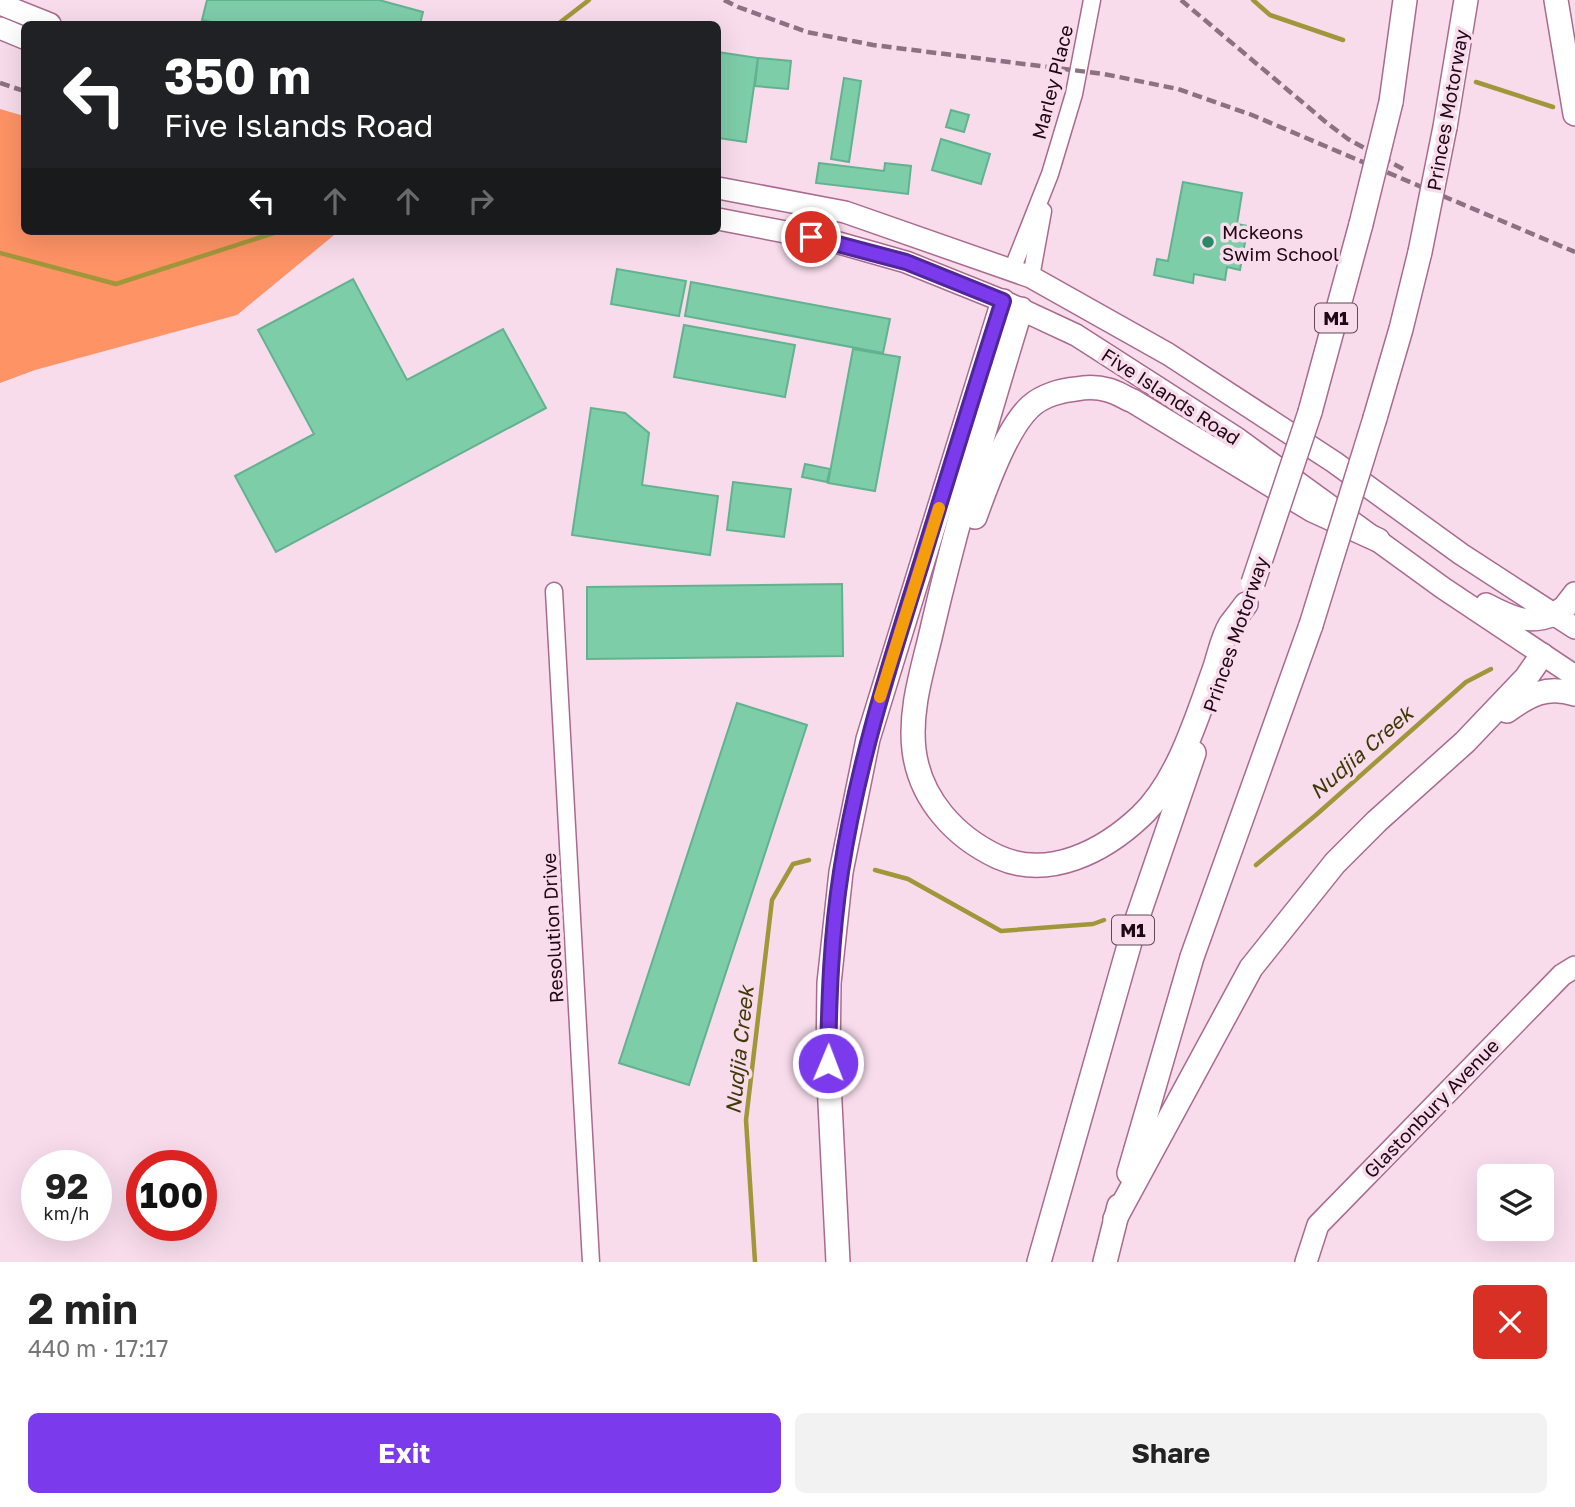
<!DOCTYPE html>
<html lang="en">
<head>
<meta charset="utf-8">
<style>
	body { margin:0; font-family:"Golos Text",sans-serif; background:#f2f2f2; color:#222; height:100vh; display:flex; flex-direction:column; font-size:26px; white-space:nowrap }
	* { box-sizing:border-box; margin:0 }
	p { font-size:23px; color:#767676 }
	.icon { flex:none; width:38px; height:38px; fill:none; stroke:currentColor; stroke-width:2; stroke-linecap:round; stroke-linejoin:round }
	.map { position:relative; height:1262px; overflow:hidden }
	.side { display:flex; flex-direction:column; background:#fff; flex:1 }
	.side>* { flex:none }
	.hud { position:absolute; left:21px; top:21px; width:700px; height:214px; border-radius:10px; box-shadow:0 7px 28px #0002; background:#202124; color:#fff; overflow:hidden }
	.fabs { position:absolute; left:1477px; top:1164px; display:grid; gap:14px }
	.fabs a { display:grid; place-items:center; width:77px; height:77px; border-radius:10px; background:#fff; box-shadow:0 7px 28px #0002; font-size:35px }
	.speed { position:absolute; left:21px; top:1150px; display:flex; gap:14px; font-size:35px; font-weight:700; text-align:center }
	.speed>* { display:grid; place-content:center; width:91px; height:91px; border-radius:50%; background:#fff; box-shadow:0 7px 28px #0002; line-height:1 }
	.speed small { font-size:18px; font-weight:400 }
	.speed .limit { border:10px solid #d22; background:#fff; color:#111 }
	.pin { position:absolute; display:grid; place-items:center; width:60px; height:60px; color:#fff; margin:-30px; border:4px solid #fff; border-radius:50%; box-shadow:0 2px 7px #0007 }
	.me { position:absolute; width:77px; margin:-38px; rotate:1deg; stroke-linejoin:round; filter:drop-shadow(0 0 5px #0008) }
	.turn { display:flex; align-items:center; gap:24px; height:147px; padding:0 28px; font-size:32px }
	.turn .icon { width:91px; height:91px; stroke-width:2.5 }
	.turn b { display:block; font-size:49px; line-height:60px }
	.lanes { display:flex; align-items:center; height:66px; padding:0 28px; background:#0003; justify-content:center; gap:35px; direction:ltr }
	.lanes .off { opacity:.35 }
	.round { display:grid; place-items:center; flex:none; width:74px; height:74px; border-radius:10px; background:#f2f2f2 }
	.summary { display:flex; align-items:center; justify-content:space-between; height:119px; padding:0 28px }
	h1 { font-size:42px; font-weight:700; line-height:52px }
	.button { display:flex; gap:14px; margin-top:auto; padding:14px 28px }
	.button a { flex:1; height:80px; border-radius:10px; background:#7c3aed; color:#fff; font-size:28px; font-weight:700; line-height:80px; text-align:center }
	.button a+a { background:#f2f2f2; color:#222 }
	.map>svg:first-child { display:block }
</style>
</head>
<body>
<div class="map">
<svg width="1575" height="1262" viewBox="0 0 1575 1262">
	<rect width="100%" height="100%" fill="#f8dcec"/>
	<path fill="#fe9365" d="M 0,109 L 24,116 L 24,231 L 339,231 L 237,315 L 35,370 L 0,383 Z"/>
	<g fill="none" stroke-linecap="round" stroke-linejoin="round">
		<g stroke="#a1973a" stroke-width="4.5">
			<path d="M 1253,0 L 1270,15 L 1343,40"/>
			<path d="M 558,24 L 589,0"/>
			<path d="M 1476,82 L 1553,107"/>
			<path d="M 0,253 L 116,284 L 280,231"/>
			<path d="M 1256,865 L 1316,815 L 1466,682 L 1491,669"/>
			<path d="M 875,870 L 908,879 L 1001,931 L 1093,924 L 1104,920"/>
			<path d="M 755,1262 L 746,1120 L 772,900 L 793,864 L 809,860"/>
		</g>
	</g>
	<g fill="#7ecda9" stroke="#63b28f" stroke-width="2">
		<path d="M 207,0 L 379,0 L 423,12 L 420,24 L 220,24 L 202,20 Z"/>
		<path d="M 718,52 L 758,58 L 746,142 L 718,138 Z"/>
		<path d="M 758,58 L 791,61 L 788,89 L 755,86 Z"/>
		<path d="M 844,78 L 861,81 L 849,162 L 831,159 Z"/>
		<path d="M 951,110 L 969,115 L 964,132 L 946,127 Z"/>
		<path d="M 941,139 L 990,154 L 981,184 L 932,170 Z"/>
		<path d="M 819,163 L 884,171 L 885,163 L 911,166 L 908,194 L 816,183 Z"/>
		<path d="M 1183,182 L 1242,193 L 1237,224 L 1248,226 L 1240,270 L 1227,267 L 1225,280 L 1194,274 L 1193,283 L 1154,275 L 1157,259 L 1168,261 Z"/>
		<path d="M 617,269 L 686,281 L 679,316 L 611,304 Z"/>
		<path d="M 353,279 L 407,380 L 503,329 L 546,408 L 276,552 L 235,476 L 314,434 L 258,330 Z"/>
		<path d="M 691,282 L 890,319 L 883,353 L 685,316 Z"/>
		<path d="M 684,325 L 795,345 L 785,397 L 674,377 Z"/>
		<path d="M 853,349 L 900,357 L 875,491 L 828,483 Z"/>
		<path d="M 591,408 L 625,413 L 649,433 L 642,485 L 718,496 L 710,555 L 572,535 Z"/>
		<path d="M 805,464 L 830,469 L 827,482 L 802,477 Z"/>
		<path d="M 733,482 L 791,489 L 784,537 L 727,530 Z"/>
		<path d="M 842,584 L 843,656 L 587,659 L 587,587 Z"/>
		<path d="M 737,703 L 807,725 L 689,1085 L 619,1063 Z"/>
	</g>
	<g fill="none" stroke-linecap="round" stroke-linejoin="round">
		<g stroke="#aa6a90" stroke-width="19">
			<g id="minor">
				<path d="M 1012,270 L 1050,174 L 1074,94 L 1092,0"/>
				<path d="M 1031,277 L 1043,211"/>
				<path d="M 554,591 L 591,1262"/>
			</g>
		</g>
		<g stroke="#aa6a90" stroke-width="24">
			<g id="major">
				<path d="M 0,4 L 50,24"/>
				<path d="M 0,28 L 24,38"/>
				<path d="M 718,188 L 845,212 L 1031,277 L 1168,354 L 1334,462 L 1461,554 L 1575,628"/>
				<path d="M 718,219 L 832,241 L 906,262 L 1003,301 L 1076,335 L 1235,437 L 1443,588 L 1575,676"/>
				<path d="M 1486,604 C 1509,616 1528,626 1554,615"/>
				<path d="M 1306,1262 L 1318,1225 L 1562,975 L 1575,967"/>
			</g>
		</g>
		<g stroke="#aa6a90" stroke-width="26">
			<g id="highway">
				<path d="M 1556,0 L 1575,114"/>
				<path d="M 1391,102 L 1405,0"/>
				<path d="M 1445,127 L 1466,0"/>
				<path d="M 1021,309 C 989,414 958,518 933,625 C 924,666 909,707 914,750 C 920,799 955,837 998,857 C 1049,880 1104,851 1141,816 C 1178,781 1197,717 1214,670 C 1219,656 1222,638 1230,625 C 1235,618 1241,611 1246,604"/>
				<path d="M 1310,412 L 1361,224"/>
				<path d="M 1375,418 L 1401,329 L 1420,252"/>
				<path d="M 975,517 C 986,487 1007,427 1031,406 C 1042,396 1061,390 1076,389 C 1086,387 1098,387 1108,390 C 1117,392 1125,398 1133,401 L 1312,510 L 1378,540"/>
				<path d="M 1554,615 L 1565,607 L 1575,594"/>
				<path d="M 1507,711 C 1529,695 1547,685 1575,694"/>
				<path d="M 1129,1173 L 1192,957 L 1311,625"/>
				<path d="M 1115,1219 L 1251,968 L 1335,863 L 1377,821 L 1465,742 L 1526,678 L 1542,655"/>
				<path d="M 838,1262 L 828,1063 L 829,983 L 841,872 L 868,739 L 1003,301"/>
				<path d="M 1039,1262 L 1134,928 L 1194,753"/>
				<path d="M 1105,1262 L 1119,1206"/>
			</g>
		</g>
		<use href="#minor" stroke="#fff" stroke-width="16"/>
		<use href="#major" stroke="#fff" stroke-width="21"/>
		<use href="#highway" stroke="#fff" stroke-width="23"/>
		<g stroke="#8b7181" stroke-width="4.5" stroke-dasharray="10 5" stroke-linecap="butt">
			<path d="M 724,0 L 738,7 L 807,32 L 873,45 L 1104,74 L 1178,89 L 1252,115 L 1575,252"/>
			<path d="M 1181,0 L 1327,123 L 1348,139 L 1405,170"/>
			<path d="M 0,83 L 24,91"/>
		</g>
		<g stroke="#aa6a90" stroke-width="26" stroke-linecap="butt">
			<g id="highway-bridge">
				<path d="M 1361,224 L 1391,102"/>
				<path d="M 1420,252 L 1445,127"/>
				<path d="M 1253,583 L 1310,412"/>
				<path d="M 1311,625 L 1375,418"/>
			</g>
		</g>
		<use href="#highway-bridge" stroke="#fff" stroke-width="23"/>
	</g>
	<g fill="none" stroke-linecap="round" stroke-linejoin="round">
		<g stroke="#51269a" stroke-width="18">
			<path id="route" d="M 811,237 L 906,262 L 1003,301 C 975,388 948,476 921,564 C 889,666 857,767 841,872 C 831,936 829,999 828,1063"/>
		</g>
		<use href="#route" stroke="#7c3aed" stroke-width="12"/>
		<path stroke="#f59e0b" stroke-width="12" d="M 880,697 L 939,508"/>
	</g>
	<circle fill="#278a65" stroke="#f8dcec" stroke-width="2.5" cx="1208" cy="242" r="7"/>
	<g text-anchor="middle" dominant-baseline="central" stroke-width="7" stroke-linejoin="round" paint-order="stroke">
		<g fill="#f8dcec" stroke="#614857" stroke-width="2">
			<rect x="1315" y="303.5" width="42" height="29" rx="5"/>
			<rect x="1112" y="915.5" width="42" height="29" rx="5"/>
		</g>
		<g font-size="18" font-weight="bold" fill="#200817">
			<text x="1336" y="318">M1</text>
			<text x="1133" y="930">M1</text>
		</g>
		<g font-size="19" fill="#200817" stroke="#f8dcec">
			<text transform="translate(1052 82) rotate(-76)">Marley Place</text>
			<text transform="translate(1447 110) rotate(-80)">Princes Motorway</text>
			<text transform="translate(1171 396) rotate(33)">Five Islands Road</text>
			<text transform="translate(1235 634) rotate(-71)">Princes Motorway</text>
			<text transform="translate(552 928) rotate(-93)">Resolution Drive</text>
			<text transform="translate(1431 1108) rotate(-46)">Glastonbury Avenue</text>
		</g>
		<g font-size="19" fill="#200817" stroke="#f8dcec" text-anchor="start">
			<text x="1222" y="231">Mckeons<tspan x="1222" dy="22">Swim School</tspan></text>
		</g>
		<g font-size="21" font-style="italic" fill="#3f3a05" stroke="#f8dcec">
			<text transform="translate(1361 752) rotate(-41)">Nudjia Creek</text>
			<text transform="translate(739 1050) rotate(-84)">Nudjia Creek</text>
		</g>
	</g>
</svg>
<div class="fabs">
<a><svg class="icon" aria-label="layers" viewBox="0 0 24 24"><path d="M12 4l9 5-9 5-9-5zM3 14l9 5 9-5"/></svg></a>
</div>
<div class="speed"><div>92<small>km/h</small></div><div class="limit">100</div></div>
<div class="pin" style="left:811px;top:237px;background:#d93025"><svg class="icon" aria-label="arrive" viewBox="0 0 24 24"><path d="M6 21V4h12l-3 4 3 4H6"/></svg></div>
<svg class="me" style="left:828px;top:1063px" viewBox="-20 -20 40 40"><circle r="17" fill="#7c3aed" stroke="#fff" stroke-width="3"/><path d="M0-11L8 9 0 5-8 9z" fill="#fff"/></svg>
<div class="hud">
<div class="turn"><svg class="icon" aria-label="left" viewBox="0 0 24 24"><path d="M17 20v-9H6M10 6l-5 5 5 5"/></svg><div><b>350 m</b>Five Islands Road</div></div>
<div class="lanes"><svg class="icon" aria-label="left" viewBox="0 0 24 24"><path d="M17 20v-9H6M10 6l-5 5 5 5"/></svg><svg class="icon off" aria-label="ahead" viewBox="0 0 24 24"><path d="M12 20V5M6 11l6-6 6 6"/></svg><svg class="icon off" aria-label="ahead" viewBox="0 0 24 24"><path d="M12 20V5M6 11l6-6 6 6"/></svg><svg class="icon off" aria-label="right" viewBox="0 0 24 24"><path d="M7 20v-9h11M14 6l5 5-5 5"/></svg></div>
</div>
</div>
<section class="side">
<div class="summary"><div><h1>2 min</h1><p>440 m · 17:17</p></div><a class="round" style="background:#d93025;color:#fff"><svg class="icon" aria-label="close" viewBox="0 0 24 24"><path d="M6 6l12 12M18 6L6 18"/></svg></a></div>
<div class="button"><a>Exit</a><a>Share</a></div>
</section>
</body>
</html>
